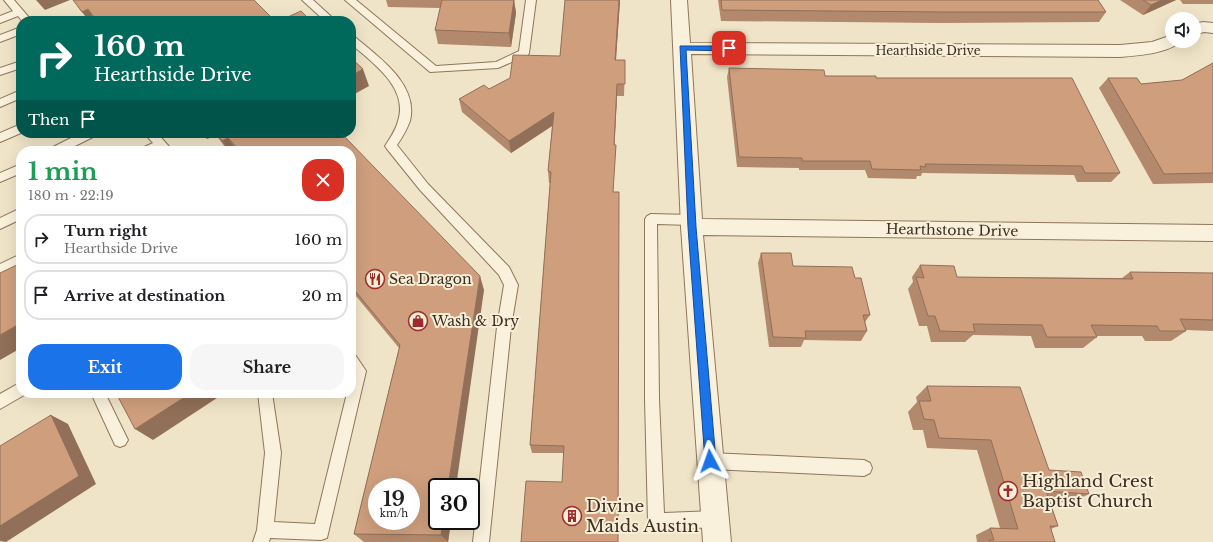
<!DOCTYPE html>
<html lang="en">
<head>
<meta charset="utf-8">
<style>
	body { margin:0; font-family:"Libre Baskerville",serif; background:#f6f6f6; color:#202124; height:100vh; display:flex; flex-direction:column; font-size:15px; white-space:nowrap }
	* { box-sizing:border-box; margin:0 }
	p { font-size:13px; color:#757577 }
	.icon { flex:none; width:22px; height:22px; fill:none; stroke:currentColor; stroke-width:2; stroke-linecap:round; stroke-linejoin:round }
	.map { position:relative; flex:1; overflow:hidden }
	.sheet { position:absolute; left:16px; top:146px; width:340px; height:252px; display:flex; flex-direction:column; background:#fff; border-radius:16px; box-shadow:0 4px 16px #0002 }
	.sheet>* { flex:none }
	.hud { position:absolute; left:16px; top:16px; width:340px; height:122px; border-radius:16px; box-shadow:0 4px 16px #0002; background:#00695c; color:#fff; overflow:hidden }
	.controls { position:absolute; left:1165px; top:12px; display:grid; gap:8px }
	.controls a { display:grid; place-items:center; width:36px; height:36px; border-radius:50%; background:#fff; box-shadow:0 4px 16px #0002; font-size:20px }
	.speed { position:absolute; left:368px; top:478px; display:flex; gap:8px; font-size:20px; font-weight:700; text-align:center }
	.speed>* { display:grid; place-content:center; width:52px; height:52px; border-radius:50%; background:#fff; box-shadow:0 4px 16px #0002; line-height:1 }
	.speed small { font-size:10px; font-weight:400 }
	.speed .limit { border:2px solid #111; border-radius:6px; background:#fff; color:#111 }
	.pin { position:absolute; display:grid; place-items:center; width:34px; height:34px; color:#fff; margin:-17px; border-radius:8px; box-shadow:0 2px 6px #0006 }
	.me { position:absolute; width:44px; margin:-22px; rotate:356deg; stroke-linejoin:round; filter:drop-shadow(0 0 3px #0008) }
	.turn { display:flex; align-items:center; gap:14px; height:84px; padding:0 12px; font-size:18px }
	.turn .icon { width:52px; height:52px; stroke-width:2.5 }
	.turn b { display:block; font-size:28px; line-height:34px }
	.then { display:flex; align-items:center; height:38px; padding:0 12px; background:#0003; gap:8px; font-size:15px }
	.round { display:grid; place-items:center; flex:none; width:42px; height:42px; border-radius:16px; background:#f6f6f6 }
	.headline { display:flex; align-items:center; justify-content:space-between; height:68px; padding:0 12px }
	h1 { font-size:24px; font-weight:700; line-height:30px; color:#1e9e55 }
	.primary-button { display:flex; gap:8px; margin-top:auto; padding:8px 12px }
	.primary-button a { flex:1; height:46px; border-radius:16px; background:#1a73e8; color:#fff; font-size:16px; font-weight:700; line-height:46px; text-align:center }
	.primary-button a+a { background:#f6f6f6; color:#202124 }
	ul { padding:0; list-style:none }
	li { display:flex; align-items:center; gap:12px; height:50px; margin:0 8px 6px; padding:0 4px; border:2px solid #e0e0e0; border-radius:16px }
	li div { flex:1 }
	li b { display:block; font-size:15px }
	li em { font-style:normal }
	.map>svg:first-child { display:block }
</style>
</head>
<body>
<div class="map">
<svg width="1213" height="542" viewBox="0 0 1213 542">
	<rect width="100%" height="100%" fill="#f0e4c8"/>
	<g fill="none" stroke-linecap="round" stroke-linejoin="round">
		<g stroke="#8d765c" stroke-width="2">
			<g id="lane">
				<path d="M 4,0 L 14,0 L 32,21 L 22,21 L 18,16 L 0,23 L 0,16 L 13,11 Z"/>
				<path d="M 302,0 L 313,0 L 336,21 L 325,21 Z"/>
				<path d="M 345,0 L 356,0 L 436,66 L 496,62 L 519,51 L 526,0 L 536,0 L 529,53 L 528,55 L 498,68 L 430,72 Z"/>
				<path d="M 21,27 L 21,34 L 0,42 L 0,35 Z"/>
				<path d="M 351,36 L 355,37 C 378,57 419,84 410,121 C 407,129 402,138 397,145 L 428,184 L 509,267 L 518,285 L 511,327 L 489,542 L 473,542 L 497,327 L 504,285 L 499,275 L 420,190 L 387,149 L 385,146 C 390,138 396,130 398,121 C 409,88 373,63 351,44 Z"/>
				<path d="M 21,61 L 21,68 L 0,75 L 0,68 Z"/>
				<path d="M 21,90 L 21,98 L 0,107 L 0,99 Z"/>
				<path d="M 21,124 L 21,133 L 0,142 L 0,133 Z"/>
				<path d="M 81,133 L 97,133 L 95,136 L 65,151 L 49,151 L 51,148 Z"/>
				<path d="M 144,133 L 157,133 L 173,151 L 159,150 L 140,151 L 142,148 L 153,143 Z"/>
				<path d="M 21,164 L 21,173 L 0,182 L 0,173 Z"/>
				<path d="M 21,208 L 21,219 L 0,229 L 0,218 Z"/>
				<path d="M 651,214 L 692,215 L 696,217 L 698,220 L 696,223 L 692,225 L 657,224 L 659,399 L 664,513 L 715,511 L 721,513 L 723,519 L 721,525 L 715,527 L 656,530 L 650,528 L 648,522 L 645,399 L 645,219 L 647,216 Z"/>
				<path d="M 21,254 L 21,265 L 0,275 L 0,264 Z"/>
				<path d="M 351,355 L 356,356 L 366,371 L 327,538 L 321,540 L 270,538 L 269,542 L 253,542 L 257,530 L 265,453 L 258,393 L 272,393 L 281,453 L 274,522 L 315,524 L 347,393 L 351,393 Z"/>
				<path d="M 21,382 L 21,393 L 26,394 L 0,409 L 0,394 Z"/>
				<path d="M 91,393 L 105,393 L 128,440 L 125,445 L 120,447 L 115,445 Z"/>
				<path d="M 711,453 L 864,460 L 870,463 L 872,468 L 870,473 L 864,476 L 711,469 L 706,466 L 703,461 L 706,456 Z"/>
			</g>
		</g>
		<g stroke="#8d765c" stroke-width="2">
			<g id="street">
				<path d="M 671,0 L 687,0 L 690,43 L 1120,45 L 1152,42 L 1172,35 L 1172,41 L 1180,41 C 1172,53 1134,56 1120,57 L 691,54 L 702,219 L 1213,225 L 1213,241 L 703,235 L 731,542 L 703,542 L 681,227 Z"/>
				<path d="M 1203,22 L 1213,23 L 1213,33 L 1204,32 L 1194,35 L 1194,24 Z"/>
			</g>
		</g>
		<use href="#lane" fill="#faf1dc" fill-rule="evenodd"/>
		<use href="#street" fill="#faf1dc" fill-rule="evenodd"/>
	</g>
	<g fill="#b2896c">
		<path d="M 386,0 L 514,0 L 516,13 L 511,47 L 438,44 L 435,30 L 440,8 L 388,7 Z"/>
		<path d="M 565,0 L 620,0 L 616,60 L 625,60 L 624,96 L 617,96 L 614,145 L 616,145 L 615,157 L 562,482 L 564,453 L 532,453 L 530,445 L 550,183 L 549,183 L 548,171 L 552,126 L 511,153 L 462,112 L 459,99 L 489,89 L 560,56 Z"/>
		<path d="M 718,0 L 1098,0 L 1106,12 L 1099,22 L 942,23 L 721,21 Z"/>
		<path d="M 1120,0 L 1176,0 L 1143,15 Z"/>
		<path d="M 1180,0 L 1213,0 L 1213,4 L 1183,4 Z"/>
		<path d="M 1213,63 L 1213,183 L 1153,184 L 1099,88 L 1108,78 L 1141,84 L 1182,80 Z"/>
		<path d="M 729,68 L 825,76 L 876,78 L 1120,173 L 1111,182 L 1077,182 L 1074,175 L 922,173 L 921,176 L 917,176 L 916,179 L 868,178 L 865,170 L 799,170 L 799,168 L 737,167 L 727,77 Z"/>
		<path d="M 202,133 L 341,133 L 484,290 L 437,521 L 451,521 L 448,542 L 364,542 L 354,534 L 399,348 L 351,290 L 351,151 L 228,151 L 216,135 L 207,139 Z"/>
		<path d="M 761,253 L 793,266 L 855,278 L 870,315 L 865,322 L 867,331 L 861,341 L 804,340 L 801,347 L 769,347 L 758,263 Z"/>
		<path d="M 920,265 L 957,277 L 1122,278 L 1130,272 L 1213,273 L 1213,331 L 1186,330 L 1186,331 L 1171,341 L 1145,341 L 1142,336 L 1096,336 L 1097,337 L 1083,348 L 1035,348 L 1031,336 L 973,335 L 965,342 L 931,342 L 927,326 L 919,326 L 908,289 L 913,282 L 912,277 Z"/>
		<path d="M 927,386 L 1049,470 L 1089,494 L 1071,503 L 1050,501 L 1058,526 L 1051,529 L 1055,542 L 977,542 L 976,535 L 990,528 L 1000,528 L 977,450 L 927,448 L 923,430 L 913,430 L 908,412 L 917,402 L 916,397 Z"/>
	</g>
	<g fill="#916f58">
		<path d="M 36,0 L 70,0 L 45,10 Z"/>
		<path d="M 514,0 L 516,13 L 511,47 L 509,33 Z"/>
		<path d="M 619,0 L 620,0 L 620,1 L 615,73 L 615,60 Z"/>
		<path d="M 1162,0 L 1176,0 L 1143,15 L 1151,5 Z"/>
		<path d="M 88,9 L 96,21 L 89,21 L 82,12 Z"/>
		<path d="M 363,69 L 369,86 L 351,96 L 351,76 Z"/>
		<path d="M 617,84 L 617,96 L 614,157 L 614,145 Z"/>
		<path d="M 554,112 L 555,124 L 511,153 L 509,141 Z"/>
		<path d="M 203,133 L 214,133 L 216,135 L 207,139 Z"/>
		<path d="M 228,138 L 237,151 L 229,151 L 222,141 Z"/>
		<path d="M 480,276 L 484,290 L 456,487 L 448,487 Z"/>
		<path d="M 21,323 L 21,348 L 0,360 L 0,335 Z"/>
		<path d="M 191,393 L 218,393 L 220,396 L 153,440 L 135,429 Z"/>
		<path d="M 51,415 L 68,424 L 96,484 L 6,542 L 0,541 L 0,526 Z"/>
		<path d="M 443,521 L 451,521 L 448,542 L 441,535 Z"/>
	</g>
	<g fill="#cf9f7d" stroke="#916f58" fill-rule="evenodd">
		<path d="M 73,0 L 254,0 L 275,21 L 97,21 L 88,9 L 82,12 Z"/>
		<path d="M 442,0 L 514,0 L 509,33 L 435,30 Z"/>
		<path d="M 565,0 L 619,0 L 615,60 L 625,60 L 625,84 L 617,84 L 614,145 L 616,145 L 613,192 L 619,192 L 618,542 L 521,542 L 526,481 L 562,482 L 564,446 L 530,445 L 551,172 L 548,171 L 554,112 L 509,141 L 459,99 L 484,85 L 489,89 L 510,78 L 513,55 L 560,56 Z"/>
		<path d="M 721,0 L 1098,0 L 1106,12 L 947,12 L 722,10 Z"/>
		<path d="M 1143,0 L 1162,0 L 1151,5 Z"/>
		<path d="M 301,11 L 311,21 L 279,21 Z"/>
		<path d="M 351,58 L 363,69 L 351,76 Z"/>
		<path d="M 1213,63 L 1213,173 L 1164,174 L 1108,78 L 1137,78 L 1141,84 L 1182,80 Z"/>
		<path d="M 729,68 L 824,70 L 825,76 L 876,76 L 876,78 L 1072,78 L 1120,173 L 1085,173 L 1082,166 L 925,164 L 926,167 L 920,166 L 921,170 L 872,169 L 870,161 L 802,161 L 802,158 L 739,157 Z"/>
		<path d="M 216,133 L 341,133 L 480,276 L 448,487 L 437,487 L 437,521 L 443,521 L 441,535 L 354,534 L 400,345 L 351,286 L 351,151 L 240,151 L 228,138 L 222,141 ZM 377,487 L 411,487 L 411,521 L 377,521 Z"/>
		<path d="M 761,253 L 791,253 L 793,266 L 852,267 L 855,278 L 861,278 L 870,315 L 863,315 L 867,331 L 805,331 L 806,338 L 773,337 Z"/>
		<path d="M 21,263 L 21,323 L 0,335 L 0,273 Z"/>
		<path d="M 920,265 L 954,266 L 957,277 L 1133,279 L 1130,272 L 1213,273 L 1213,320 L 1180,319 L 1186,331 L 1160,331 L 1157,326 L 1091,325 L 1097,337 L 1047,337 L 1042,325 L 973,324 L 975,332 L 940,331 L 935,316 L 928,316 L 916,277 L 924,278 Z"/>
		<path d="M 927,386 L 1020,387 L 1049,470 L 1081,472 L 1089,494 L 1046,491 L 1058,526 L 1050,526 L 1055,542 L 990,542 L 989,540 L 994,540 L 990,528 L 1018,529 L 991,440 L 939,438 L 934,420 L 924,419 L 919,401 L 931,401 Z"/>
		<path d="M 116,393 L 191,393 L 135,429 Z"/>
		<path d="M 51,415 L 79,476 L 0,526 L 0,446 Z"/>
	</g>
	<path fill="#1a73e8" stroke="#114b97" d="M 680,46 L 729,46 L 733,48 L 729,51 L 686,50 L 696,227 L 716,461 L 714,465 L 710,467 L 707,465 L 705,461 L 688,227 Z"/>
	<defs>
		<g id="restaurant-ring" transform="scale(1)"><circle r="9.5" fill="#f7eed8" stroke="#9e2a2b" stroke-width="1.5"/><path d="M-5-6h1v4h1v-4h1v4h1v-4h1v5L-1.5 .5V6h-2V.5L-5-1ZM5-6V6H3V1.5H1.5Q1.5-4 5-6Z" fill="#9e2a2b"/></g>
		<g id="shop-ring" transform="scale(1)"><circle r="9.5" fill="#f7eed8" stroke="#9e2a2b" stroke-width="1.5"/><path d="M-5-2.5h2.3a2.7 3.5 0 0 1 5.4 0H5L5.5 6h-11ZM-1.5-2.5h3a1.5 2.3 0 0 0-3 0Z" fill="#9e2a2b"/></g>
		<g id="church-ring" transform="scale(1)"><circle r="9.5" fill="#f7eed8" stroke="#9e2a2b" stroke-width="1.5"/><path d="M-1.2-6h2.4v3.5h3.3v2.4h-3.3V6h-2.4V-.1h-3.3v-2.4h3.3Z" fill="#9e2a2b"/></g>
		<g id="building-ring" transform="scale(1)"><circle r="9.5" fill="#f7eed8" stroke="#9e2a2b" stroke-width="1.5"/><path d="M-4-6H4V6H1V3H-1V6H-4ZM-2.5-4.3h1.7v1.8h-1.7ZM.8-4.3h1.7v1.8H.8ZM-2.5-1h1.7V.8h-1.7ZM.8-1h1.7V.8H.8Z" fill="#9e2a2b"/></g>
	</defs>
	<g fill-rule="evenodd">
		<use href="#restaurant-ring" x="375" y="279"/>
		<use href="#shop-ring" x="418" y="321"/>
		<use href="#church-ring" x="1008" y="491"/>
		<use href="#building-ring" x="572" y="516"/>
	</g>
	<g text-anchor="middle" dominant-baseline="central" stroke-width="4" stroke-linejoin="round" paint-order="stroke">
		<g font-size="12" fill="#3d2e20" stroke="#f7eed8">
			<text x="928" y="50">Hearthside Drive</text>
		</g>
		<g font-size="14" fill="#3d2e20" stroke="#f7eed8">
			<text transform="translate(952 230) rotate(1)">Hearthstone Drive</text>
		</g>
		<g font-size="14" fill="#3d2e20" stroke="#f7eed8" text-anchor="start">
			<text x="389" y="279">Sea Dragon</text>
			<text x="432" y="321">Wash &amp; Dry</text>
		</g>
		<g font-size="17" fill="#3d2e20" stroke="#f7eed8" text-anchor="start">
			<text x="1022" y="481">Highland Crest<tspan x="1022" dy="20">Baptist Church</tspan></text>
			<text x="586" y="506">Divine<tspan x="586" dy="20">Maids Austin</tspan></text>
		</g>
	</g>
</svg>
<div class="controls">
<a><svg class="icon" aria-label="sound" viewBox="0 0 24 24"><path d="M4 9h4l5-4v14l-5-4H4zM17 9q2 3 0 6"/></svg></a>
</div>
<div class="speed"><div>19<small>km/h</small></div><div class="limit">30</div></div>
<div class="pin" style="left:729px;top:48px;background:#d93025"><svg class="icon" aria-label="arrive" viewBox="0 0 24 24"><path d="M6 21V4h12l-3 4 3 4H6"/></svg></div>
<svg class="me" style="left:710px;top:461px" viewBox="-20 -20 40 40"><path d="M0-17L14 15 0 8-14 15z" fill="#1a73e8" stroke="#fff" stroke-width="4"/></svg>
<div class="hud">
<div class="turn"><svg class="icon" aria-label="right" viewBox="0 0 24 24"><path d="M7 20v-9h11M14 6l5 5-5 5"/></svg><div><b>160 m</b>Hearthside Drive</div></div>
<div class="then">Then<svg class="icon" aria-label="arrive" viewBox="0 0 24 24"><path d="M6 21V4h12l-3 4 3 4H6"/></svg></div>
</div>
<section class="sheet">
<div class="headline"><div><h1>1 min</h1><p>180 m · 22:19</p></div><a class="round" style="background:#d93025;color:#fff"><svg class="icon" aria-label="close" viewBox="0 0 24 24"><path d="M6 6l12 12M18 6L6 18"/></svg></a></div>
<ul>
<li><svg class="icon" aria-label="right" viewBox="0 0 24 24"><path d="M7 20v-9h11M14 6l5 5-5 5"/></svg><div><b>Turn right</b><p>Hearthside Drive</p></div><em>160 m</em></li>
<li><svg class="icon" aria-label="arrive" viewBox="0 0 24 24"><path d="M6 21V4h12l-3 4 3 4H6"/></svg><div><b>Arrive at destination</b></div><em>20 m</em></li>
</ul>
<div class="primary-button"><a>Exit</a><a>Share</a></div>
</section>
</div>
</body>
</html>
